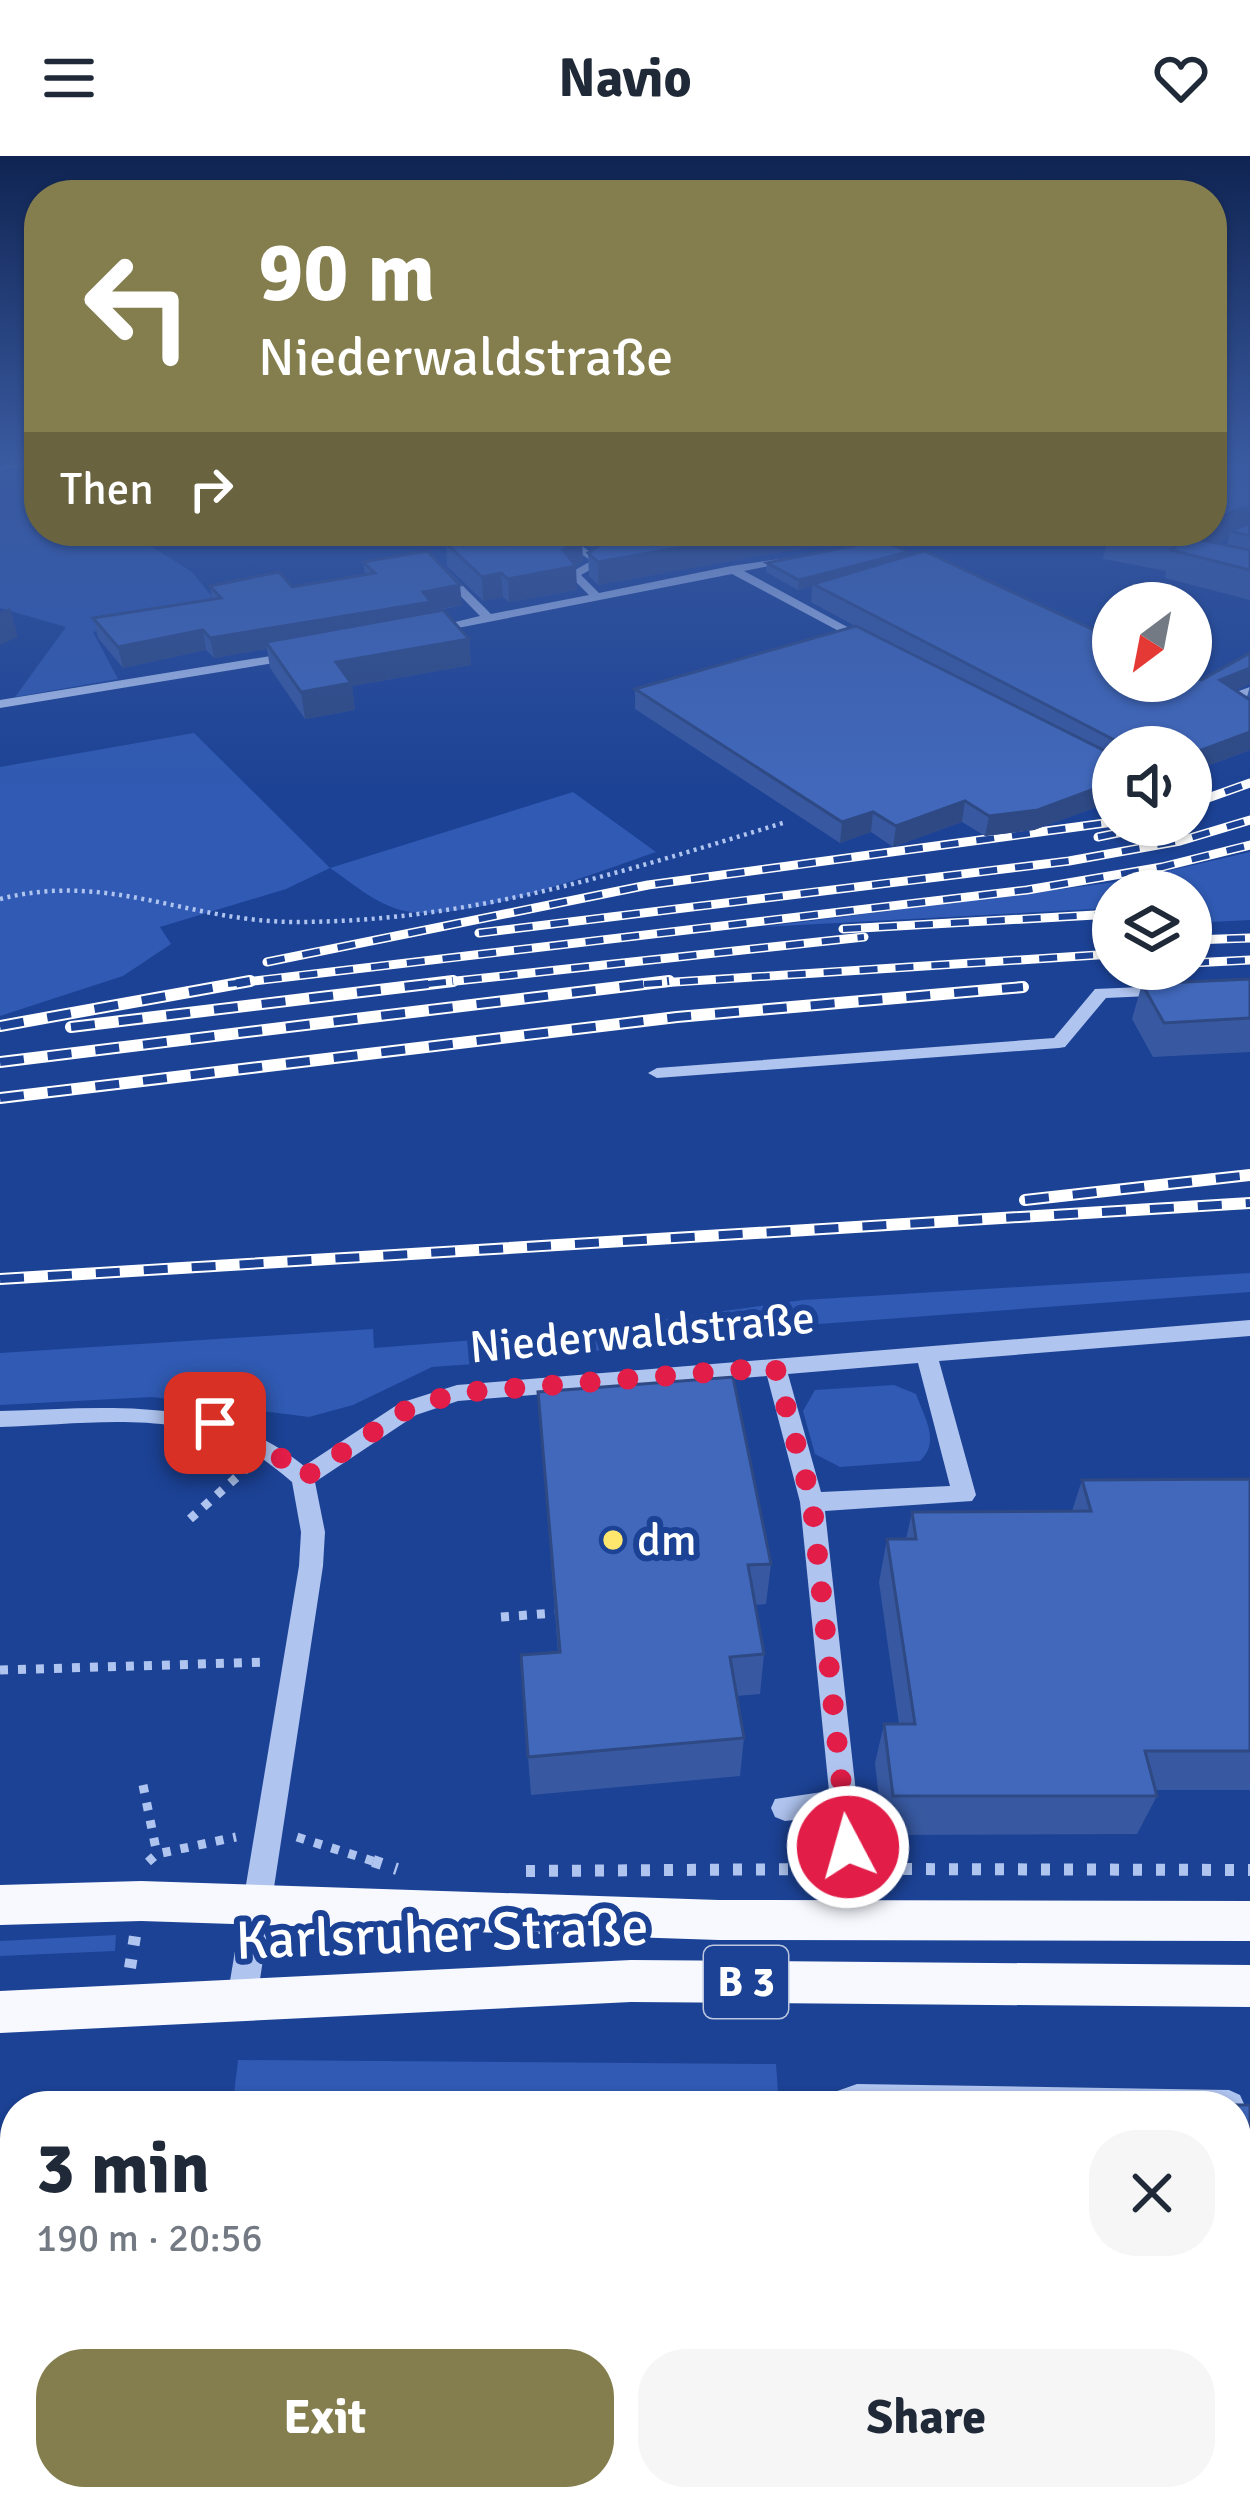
<!DOCTYPE html>
<html lang="en">
<head>
<meta charset="utf-8">
<style>
	body { margin:0; font-family:Signika,sans-serif; background:#f6f6f7; color:#1f2937; height:100vh; display:flex; flex-direction:column; font-size:45px; white-space:nowrap }
	* { box-sizing:border-box; margin:0 }
	p { font-size:39px; color:#747a83 }
	.icon { flex:none; width:66px; height:66px; fill:none; stroke:currentColor; stroke-width:2; stroke-linecap:round; stroke-linejoin:round }
	.map { position:relative; flex:1; overflow:hidden }
	.sheet { position:absolute; left:0px; top:1935px; width:1251px; height:420px; display:flex; flex-direction:column; background:#fff; border-radius:48px 48px 0 0; box-shadow:0 3px 9px #0004 }
	.sheet>* { flex:none }
	.guide { position:absolute; left:24px; top:24px; width:1203px; height:366px; border-radius:48px; box-shadow:0 3px 9px #0004; background:#847e4f; color:#fff; overflow:hidden }
	.needle { width:78px; rotate:212deg }
	.fabs { position:absolute; left:1092px; top:426px; display:grid; gap:24px }
	.fabs a { display:grid; place-items:center; width:120px; height:120px; border-radius:50%; background:#fff; box-shadow:0 3px 9px #0004; font-size:60px }
	.pin { position:absolute; display:grid; place-items:center; width:102px; height:102px; color:#fff; margin:-51px; border-radius:24px; box-shadow:0 6px 18px #0006 }
	.me { position:absolute; width:132px; margin:-66px; rotate:354deg; stroke-linejoin:round; filter:drop-shadow(0 0 9px #0008) }
	.turn { display:flex; align-items:center; gap:42px; height:252px; padding:0 36px; font-size:54px }
	.turn .icon { width:156px; height:156px; stroke-width:2.5 }
	.turn b { display:block; font-size:84px; line-height:102px }
	.then { display:flex; align-items:center; height:114px; padding:0 36px; background:#0003; gap:24px; font-size:45px }
	.round { display:grid; place-items:center; flex:none; width:126px; height:126px; border-radius:48px; background:#f6f6f7 }
	.headline { display:flex; align-items:center; justify-content:space-between; height:204px; padding:0 36px }
	h1 { font-size:72px; font-weight:700; line-height:90px }
	.primary-button { display:flex; gap:24px; margin-top:auto; padding:24px 36px }
	.primary-button a { flex:1; height:138px; border-radius:48px; background:#847e4f; color:#fff; font-size:48px; font-weight:700; line-height:138px; text-align:center }
	.primary-button a+a { background:#f6f6f7; color:#1f2937 }
	header { display:flex; justify-content:space-between; align-items:center; height:156px; padding:0 36px; background:#fff; font-size:54px; font-weight:700 }
	.map>svg:first-child { display:block }
</style>
</head>
<body>
<header><svg class="icon" aria-label="menu" viewBox="0 0 24 24"><path d="M4 6h16M4 12h16M4 18h16"/></svg>Navio<svg class="icon" aria-label="heart" viewBox="0 0 24 24"><path d="M12 20l-8-8c-3-5 5-10 8-4 3-6 11-1 8 4z"/></svg></header>
<div class="map">
<svg width="1250" height="2355" viewBox="0 0 1250 2355">
	<rect width="100%" height="100%" fill="#1c4295"/>
	<g fill="#305ab3">
		<path d="M 28,312 L 39,319 L 39,375 L 127,375 L 192,416 L 214,443 L 93,476 L 118,523 L 15,541 L 66,471 L 0,452 L 0,316 Z"/>
		<path d="M 194,577 L 330,712 L 573,636 L 656,696 C 595,717 474,764 411,756 C 380,752 355,729 330,712 L 286,733 L 160,771 L 171,788 L 123,820 L 0,860 L 0,611 Z"/>
		<path d="M 1250,696 L 1250,764 L 1191,767 L 1191,735 L 1113,735 L 1113,752 L 762,771 L 1124,725 Z"/>
		<path d="M 1250,1117 L 1250,1136 L 643,1181 L 577,1201 L 432,1211 L 353,1249 L 309,1261 L 152,1241 L 0,1249 L 0,1197 L 373,1173 L 374,1192 L 564,1177 L 803,1144 Z"/>
		<path d="M 894,1229 L 916,1238 C 924,1261 941,1286 920,1305 L 840,1311 L 815,1298 L 803,1255 L 815,1234 Z"/>
		<path d="M 116,1779 L 115,1795 L 0,1800 L 0,1785 Z"/>
		<path d="M 238,1904 L 776,1908 L 779,1950 L 247,1950 L 246,1939 L 234,1938 Z"/>
	</g>
	<g fill="none" stroke-linecap="round" stroke-linejoin="round">
		<path stroke="#afc4ef" stroke-width="4.5" stroke-dasharray="3 4.5" stroke-linecap="butt" d="M 0,743 C 109,715 188,766 296,766 C 469,766 623,716 786,666"/>
		<g stroke="#afc4ef" stroke-width="9" stroke-dasharray="8 10" stroke-linecap="butt">
			<path d="M 190,1363 L 247,1312"/>
			<path d="M 501,1461 L 555,1457"/>
			<path d="M 0,1514 L 268,1506"/>
			<path d="M 143,1629 L 157,1698"/>
			<path d="M 793,1680 L 802,1708"/>
			<path d="M 297,1681 L 382,1708"/>
			<path d="M 148,1706 L 157,1698 L 236,1681"/>
		</g>
		<g stroke="#afc4ef" stroke-width="12" stroke-dasharray="9 14" stroke-linecap="butt">
			<path d="M 373,1705 L 397,1713"/>
			<path d="M 801,1705 L 803,1713"/>
			<path d="M 880,1713 L 1250,1714"/>
			<path d="M 526,1715 L 823,1713"/>
			<path d="M 130,1812 L 135,1780"/>
		</g>
		<g fill="#afc4ef" fill-rule="evenodd">
			<path d="M 17,306 L 39,306 L 39,307 L 0,315 L 0,309 Z"/>
			<path d="M 926,375 L 948,375 L 862,393 L 857,390 Z"/>
			<path d="M 1044,375 L 1066,375 L 1137,391 L 1132,394 Z"/>
			<path d="M 582,390 L 604,406 L 581,419 L 599,437 L 731,410 L 794,401 L 794,405 L 744,415 L 875,486 L 865,489 L 732,418 L 432,477 L 426,473 L 480,460 L 437,416 L 437,412 L 445,412 L 491,458 L 589,439 L 568,418 L 591,405 L 580,397 L 559,400 L 554,397 Z"/>
			<path d="M 295,496 L 299,497 L 299,503 L 0,552 L 0,544 Z"/>
			<path d="M 1250,531 L 1250,539 L 1235,543 L 1250,553 L 1250,563 L 1219,542 Z"/>
			<path d="M 1165,830 L 1173,835 L 1171,839 L 1106,842 L 1065,891 L 1059,892 L 657,922 L 648,917 L 657,912 L 1054,882 L 1095,833 Z"/>
			<path d="M 1250,1164 L 1250,1180 L 939,1205 L 976,1339 L 972,1345 L 825,1355 L 870,1764 L 866,1774 L 856,1778 L 846,1774 L 842,1764 L 831,1660 L 785,1665 L 775,1661 L 771,1652 L 775,1643 L 829,1635 L 800,1346 L 767,1220 L 458,1245 L 416,1259 L 315,1326 L 325,1376 L 323,1410 L 257,1843 L 252,1853 L 242,1858 L 232,1853 L 227,1843 L 299,1410 L 301,1376 L 292,1326 C 273,1310 254,1295 231,1285 C 161,1255 74,1269 0,1271 L 0,1255 C 106,1252 216,1238 304,1310 L 400,1247 L 457,1229 ZM 918,1207 L 950,1330 L 821,1336 L 788,1218 Z"/>
			<path d="M 857,1928 L 1229,1934 L 1240,1939 L 1245,1950 L 1236,1963 L 1236,1950 L 821,1950 L 826,1939 Z"/>
			<rect x="640" y="2340" width="36" height="15"/>
			<path d="M 833,2340 L 869,2340 L 870,2355 L 834,2355 Z"/>
		</g>
		<g fill="#f7f9ff" fill-rule="evenodd">
			<path d="M 141,1725 L 719,1744 L 1250,1745 L 1250,1785 L 719,1784 L 141,1765 L 0,1769 L 0,1729 Z"/>
			<path d="M 631,1804 L 1250,1809 L 1250,1851 L 631,1846 L 0,1877 L 0,1835 Z"/>
		</g>
		<g stroke="#fff" stroke-width="9">
			<g id="rail-far1">
				<path d="M 1191,648 L 1250,627"/>
				<path d="M 1098,681 L 1157,669"/>
				<path d="M 843,773 L 1113,758"/>
				<path d="M 479,777 L 1069,705 L 1180,685 L 1250,664"/>
				<path d="M 1191,784 L 1250,782"/>
				<path d="M 267,806 L 648,729 L 1113,666"/>
				<path d="M 1191,807 L 1250,804"/>
				<path d="M 228,828 L 1027,734 L 1162,711 L 1250,689"/>
				<path d="M 428,828 L 864,781"/>
				<path d="M 644,828 L 1113,798"/>
			</g>
		</g>
		<g stroke="#fff" stroke-width="12">
			<g id="rail">
				<path d="M 0,870 L 250,825"/>
				<path d="M 71,871 L 453,825"/>
				<path d="M 0,906 L 669,825"/>
				<path d="M 0,942 L 677,861 L 1023,831"/>
				<path d="M 1025,1044 L 1250,1019"/>
				<path d="M 0,1123 L 1250,1047"/>
			</g>
		</g>
		<use href="#rail-far1" stroke="#1c4295" stroke-width="6" stroke-dasharray="18" stroke-linecap="butt"/>
		<use href="#rail" stroke="#1c4295" stroke-width="8" stroke-dasharray="24" stroke-linecap="butt"/>
	</g>
	<g fill="#3859a1" fill-rule="evenodd">
		<path d="M 1250,306 L 1250,444 L 1165,422 L 1166,415 L 1103,403 L 1108,379 L 1087,375 L 1212,375 ZM 1229,381 L 1227,389 L 1217,387 L 1226,382 Z"/>
		<path d="M 476,375 L 898,375 L 598,429 L 589,420 L 588,397 L 595,393 L 582,386 L 583,405 L 575,409 L 577,434 L 509,446 L 503,441 L 483,445 L 447,410 L 446,387 L 457,385 L 456,378 Z"/>
		<path d="M 908,400 L 1201,524 L 1250,528 L 1236,534 L 1247,541 L 1250,530 L 1250,594 L 1191,616 L 1191,591 L 1113,591 L 1113,645 L 1034,674 L 985,680 L 962,666 L 893,691 L 871,676 L 840,687 L 635,553 L 635,533 L 855,470 L 811,446 L 812,430 L 798,434 L 766,416 L 767,407 Z"/>
		<path d="M 363,406 L 462,449 L 432,456 L 469,483 L 471,509 L 352,530 L 355,554 L 305,563 L 270,512 L 267,493 L 214,502 L 206,494 L 123,512 L 98,482 L 93,462 L 212,443 L 210,430 L 292,431 L 365,419 Z"/>
		<path d="M 1250,823 L 1250,896 L 1153,901 L 1132,863 L 1142,828 Z"/>
		<path d="M 538,1236 L 771,1408 L 766,1448 L 755,1449 L 764,1498 L 760,1538 L 737,1540 L 744,1582 L 740,1620 L 531,1639 L 528,1601 L 558,1496 Z"/>
		<path d="M 1250,1323 L 1250,1634 L 1155,1634 L 1157,1640 L 1137,1678 L 883,1679 L 875,1607 L 884,1568 L 899,1568 L 879,1426 L 887,1383 L 906,1383 L 912,1356 L 1072,1355 L 1082,1324 Z"/>
		<path d="M 863,1947 L 1250,1949 L 1250,2355 L 882,2355 L 880,2340 L 1236,2340 L 1236,1950 L 862,1950 Z"/>
		<path d="M 15,2003 L 15,2340 L 574,2340 L 573,2355 L 0,2355 L 5,2163 L 0,2163 L 0,2062 Z"/>
	</g>
	<g fill="#2e4983">
		<path d="M 1250,351 L 1250,373 L 1230,375 L 1229,381 L 1200,398 L 1206,375 L 1212,375 L 1212,368 L 1233,355 Z"/>
		<path d="M 522,375 L 581,375 L 583,405 L 574,411 L 576,410 L 577,434 L 509,446 L 508,423 L 523,398 L 519,380 Z"/>
		<path d="M 596,375 L 663,375 L 596,393 Z"/>
		<path d="M 774,375 L 898,375 L 598,429 L 598,406 Z"/>
		<path d="M 908,396 L 907,406 L 798,434 L 799,424 Z"/>
		<path d="M 501,417 L 503,441 L 483,445 L 482,421 Z"/>
		<path d="M 460,429 L 462,449 L 432,454 L 433,465 L 266,486 L 267,493 L 214,502 L 210,482 Z"/>
		<path d="M 10,452 L 18,481 L 0,489 L 0,456 Z"/>
		<path d="M 203,474 L 206,494 L 123,512 L 118,491 Z"/>
		<path d="M 469,483 L 471,509 L 352,530 L 355,554 L 305,563 L 301,536 L 336,506 Z"/>
		<path d="M 1250,512 L 1250,528 L 1215,543 L 1220,524 Z"/>
		<path d="M 1250,576 L 1250,594 L 1191,616 L 1191,598 Z"/>
		<path d="M 1113,626 L 1113,645 L 1034,674 L 985,680 L 989,660 Z"/>
		<path d="M 965,645 L 962,666 L 893,691 L 896,670 Z"/>
		<path d="M 873,656 L 871,676 L 840,687 L 842,666 Z"/>
		<path d="M 198,1938 L 205,1950 L 196,1950 Z"/>
	</g>
	<g fill="#4168bb" stroke="#2e4983" stroke-width="3">
		<path d="M 1212,306 L 1250,306 L 1250,351 L 1233,355 L 1212,368 Z"/>
		<path d="M 1250,367 L 1250,380 L 1230,375 Z"/>
		<path d="M 476,375 L 522,375 L 519,380 L 529,386 L 578,379 L 582,382 L 563,394 L 576,410 L 508,423 L 501,417 L 482,421 L 446,387 L 463,384 L 456,378 Z"/>
		<path d="M 647,375 L 774,375 L 598,406 L 588,397 L 606,385 Z"/>
		<path d="M 1108,375 L 1156,375 L 1250,394 L 1250,414 L 1171,394 L 1177,389 Z"/>
		<path d="M 882,384 L 908,396 L 799,424 L 767,407 Z"/>
		<path d="M 427,395 L 460,429 L 423,436 L 431,446 L 210,482 L 203,474 L 118,491 L 93,462 L 221,442 L 210,430 L 279,416 L 292,431 L 375,417 L 363,406 Z"/>
		<path d="M 924,395 L 1113,483 L 1113,525 L 1191,525 L 1191,519 L 1201,524 L 1250,497 L 1250,512 L 1220,524 L 1250,544 L 1250,576 L 1191,598 L 1191,591 L 1120,591 L 1120,587 L 813,428 Z"/>
		<path d="M 443,454 L 469,483 L 336,506 L 351,527 L 301,536 L 266,486 Z"/>
		<path d="M 856,470 L 1113,599 L 1113,626 L 1038,654 L 989,660 L 965,645 L 896,670 L 873,656 L 842,666 L 635,533 Z"/>
		<path d="M 1250,823 L 1250,862 L 1164,867 L 1142,828 Z"/>
		<path d="M 733,1221 L 771,1408 L 748,1409 L 764,1498 L 730,1501 L 744,1582 L 528,1601 L 521,1499 L 560,1496 L 538,1236 Z"/>
		<path d="M 1250,1323 L 1250,1595 L 1145,1595 L 1157,1640 L 893,1640 L 884,1568 L 915,1568 L 887,1383 L 916,1383 L 912,1356 L 1091,1355 L 1082,1324 Z"/>
		<path d="M 162,1937 L 198,1938 L 196,1950 L 159,1950 Z"/>
		<path d="M 863,1947 L 1250,1949 L 1250,2355 L 902,2355 L 901,2340 L 1236,2340 L 1236,1950 L 863,1950 Z"/>
		<path d="M 15,2003 L 15,2340 L 571,2340 L 570,2355 L 0,2355 L 0,2182 L 10,2140 L 0,2140 L 0,2062 Z"/>
	</g>
	<linearGradient id="sky" x2="0" y2="1"><stop stop-color="#0f2452"/><stop offset="0.48" stop-color="#3a5aa0"/><stop offset="1" stop-color="#3a5aa0" stop-opacity="0"/></linearGradient>
	<rect width="1250" height="636" fill="url(#sky)"/>
	<g fill="none" stroke-linecap="round" stroke-linejoin="round">
		<path stroke="#e11d48" stroke-width="21" stroke-dasharray="0 37.8" d="M 215,1267 L 270,1292 L 303,1322 L 408,1253 L 457,1237 L 775,1211 L 812,1346 L 848,1691"/>
	</g>
	<circle fill="#ffe76d" stroke="#1c4295" stroke-width="4.5" cx="613" cy="1384" r="12"/>
	<g text-anchor="middle" dominant-baseline="central" stroke-width="12" stroke-linejoin="round" paint-order="stroke">
		<rect fill="#1c4295" stroke="#bbc6df" stroke-width="3" x="704" y="1790" width="84" height="72" rx="9"/>
		<g font-size="42" font-weight="bold" fill="#fff">
			<text x="746" y="1826">B 3</text>
		</g>
		<g font-size="45" fill="#fff" stroke="#1c4295">
			<text transform="translate(642 1177) rotate(-5)">Niederwaldstraße</text>
		</g>
		<g font-size="45" fill="#fff" stroke="#1c4295" text-anchor="start">
			<text x="637" y="1384">dm</text>
		</g>
		<g font-size="54" fill="#fff" stroke="#1c4295">
			<text transform="translate(442 1778) rotate(-2)">Karlsruher Straße</text>
		</g>
	</g>
</svg>
<div class="fabs">
<a><svg class="needle" viewBox="-14 -14 28 28"><path d="M0-13l5 13h-10z" fill="#e53935"/><path d="M0 13l5-13h-10z" fill="#747a83"/></svg></a>
<a><svg class="icon" aria-label="sound" viewBox="0 0 24 24"><path d="M4 9h4l5-4v14l-5-4H4zM17 9q2 3 0 6"/></svg></a>
<a><svg class="icon" aria-label="layers" viewBox="0 0 24 24"><path d="M12 4l9 5-9 5-9-5zM3 14l9 5 9-5"/></svg></a>
</div>
<div class="pin" style="left:215px;top:1267px;background:#d93025"><svg class="icon" aria-label="arrive" viewBox="0 0 24 24"><path d="M6 21V4h12l-3 4 3 4H6"/></svg></div>
<svg class="me" style="left:848px;top:1691px" viewBox="-20 -20 40 40"><circle r="17" fill="#e11d48" stroke="#fff" stroke-width="3"/><path d="M0-11L8 9 0 5-8 9z" fill="#fff"/></svg>
<div class="guide">
<div class="turn"><svg class="icon" aria-label="left" viewBox="0 0 24 24"><path d="M17 20v-9H6M10 6l-5 5 5 5"/></svg><div><b>90 m</b>Niederwaldstraße</div></div>
<div class="then">Then<svg class="icon" aria-label="right" viewBox="0 0 24 24"><path d="M7 20v-9h11M14 6l5 5-5 5"/></svg></div>
</div>
<section class="sheet">
<div class="headline"><div><h1>3 min</h1><p>190 m · 20:56</p></div><a class="round"><svg class="icon" aria-label="close" viewBox="0 0 24 24"><path d="M6 6l12 12M18 6L6 18"/></svg></a></div>
<div class="primary-button"><a>Exit</a><a>Share</a></div>
</section>
</div>
</body>
</html>
